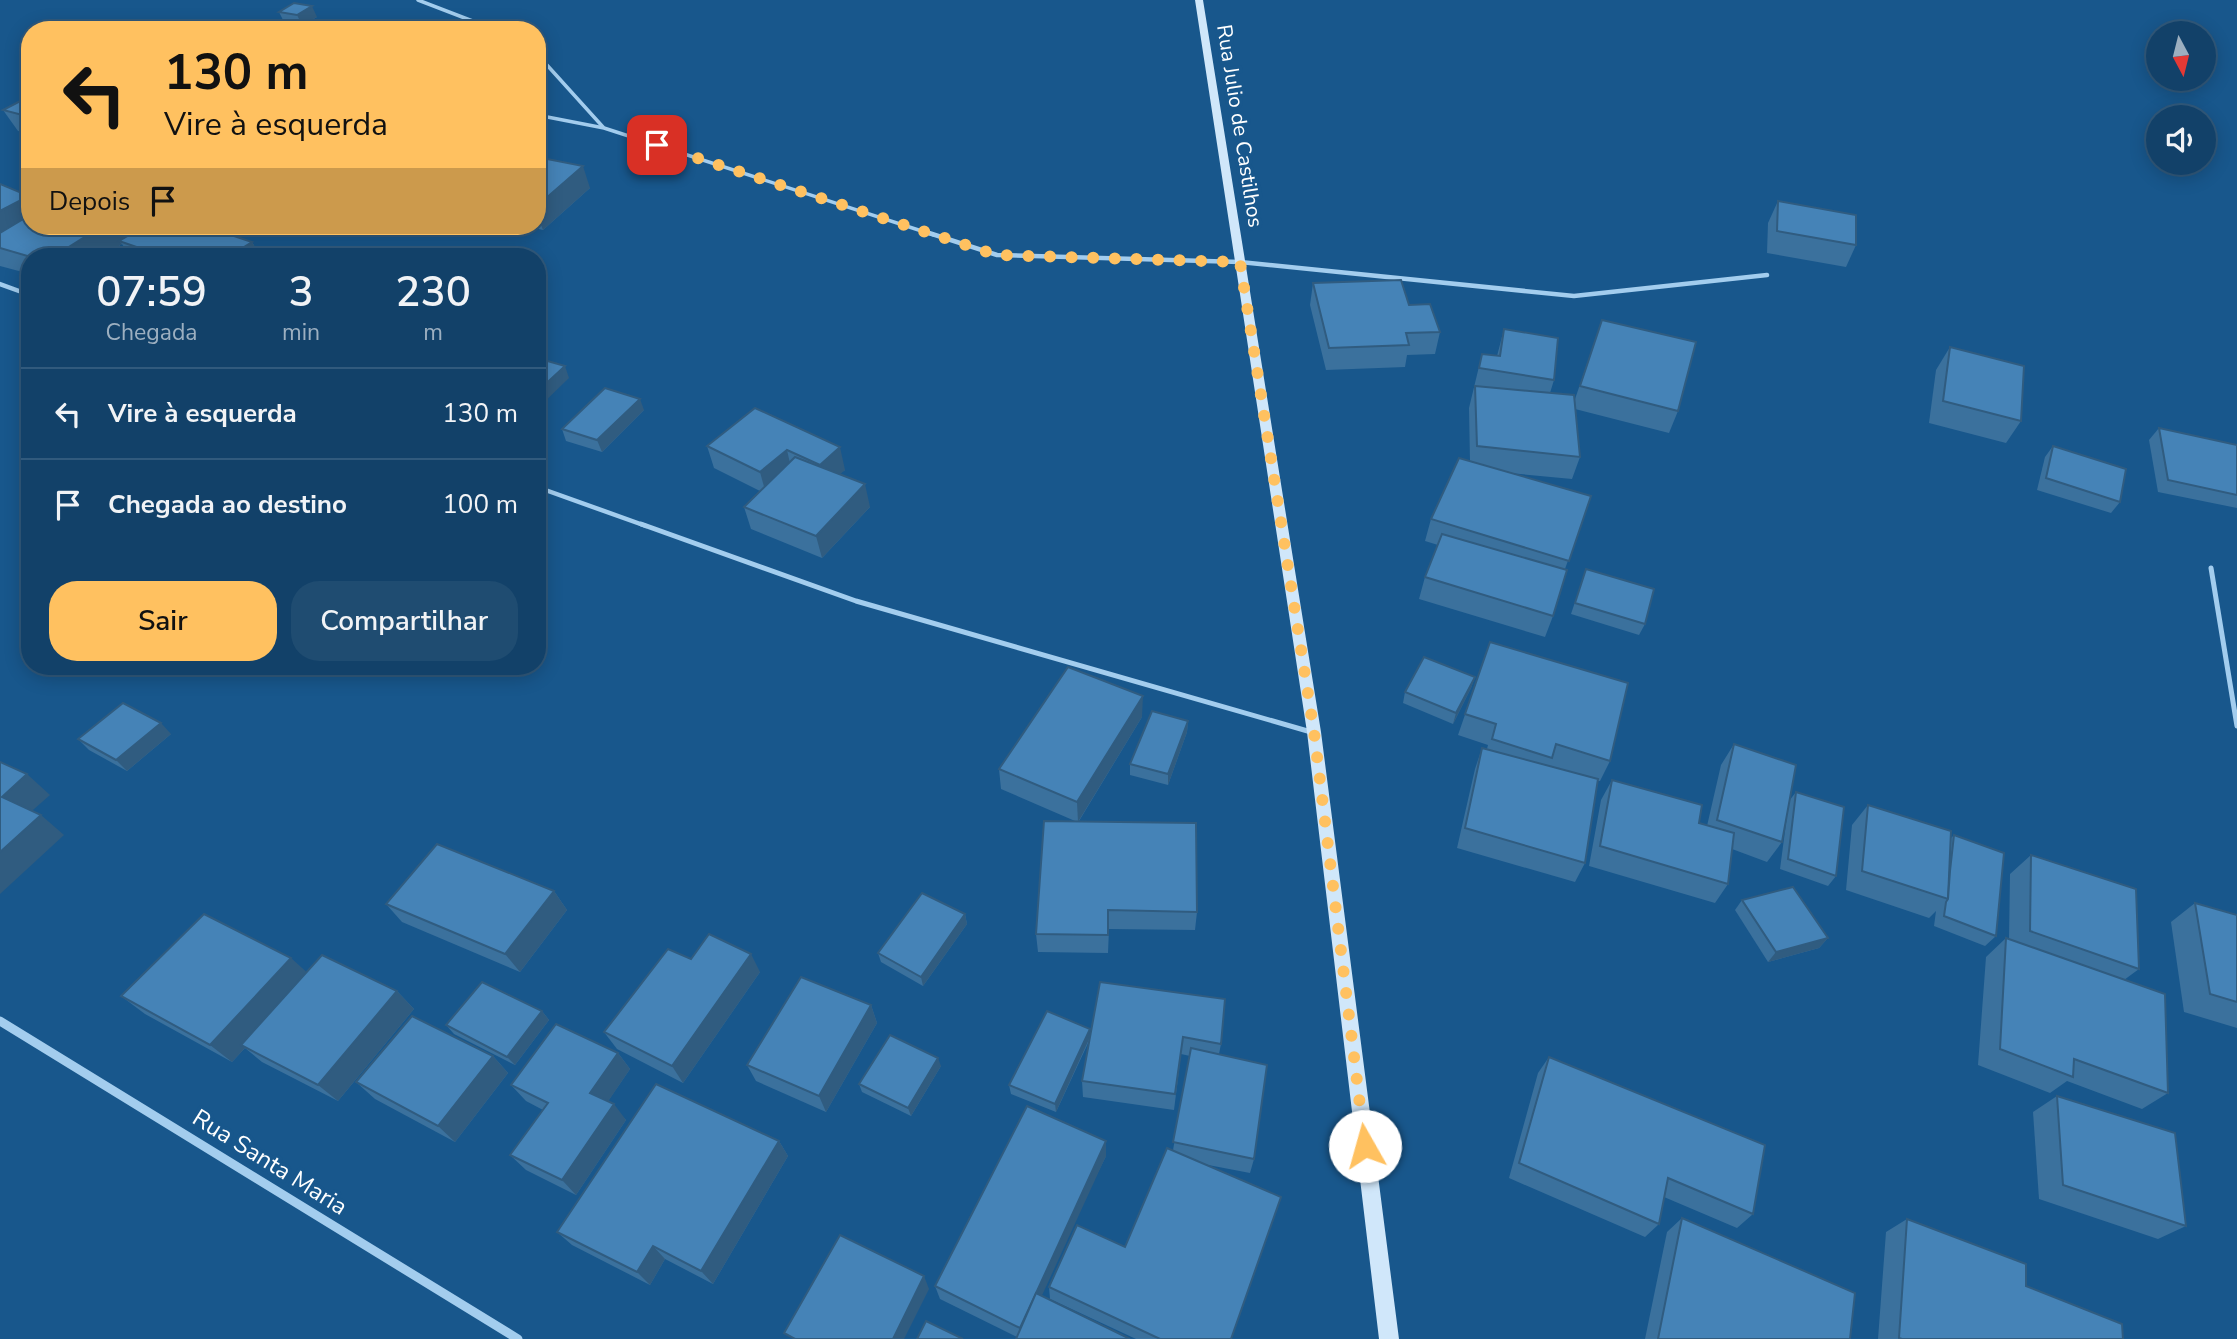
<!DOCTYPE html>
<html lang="pt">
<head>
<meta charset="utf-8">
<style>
	body { margin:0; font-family:"Nunito Sans",sans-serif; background:#1f4c71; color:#f1f3f6; height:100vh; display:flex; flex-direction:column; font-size:26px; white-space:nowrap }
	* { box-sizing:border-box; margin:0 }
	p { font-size:23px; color:#9cafc0 }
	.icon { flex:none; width:38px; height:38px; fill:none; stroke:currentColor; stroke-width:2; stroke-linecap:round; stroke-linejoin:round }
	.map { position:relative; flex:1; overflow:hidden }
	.panel { position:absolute; left:21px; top:248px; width:525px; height:427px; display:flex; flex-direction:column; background:#124169; border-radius:28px; box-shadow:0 4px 18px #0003,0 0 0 2px #315a7d }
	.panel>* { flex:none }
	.banner { position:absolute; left:21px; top:21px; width:525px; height:214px; border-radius:28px; box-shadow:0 4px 18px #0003,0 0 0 2px #315a7d; background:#ffc160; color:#111; overflow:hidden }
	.needle { width:46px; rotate:173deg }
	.fabs { position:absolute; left:2146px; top:21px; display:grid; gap:14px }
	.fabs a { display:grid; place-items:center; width:70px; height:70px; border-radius:50%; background:#124169; box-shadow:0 4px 18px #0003,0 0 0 2px #315a7d; font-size:35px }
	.pin { position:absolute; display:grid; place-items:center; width:60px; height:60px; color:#fff; margin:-30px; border-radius:14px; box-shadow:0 4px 10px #0006 }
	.me { position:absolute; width:77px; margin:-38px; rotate:353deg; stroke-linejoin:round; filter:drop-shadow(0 0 5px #0008) }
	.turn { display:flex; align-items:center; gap:24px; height:147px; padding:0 28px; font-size:32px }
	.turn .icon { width:91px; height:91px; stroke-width:2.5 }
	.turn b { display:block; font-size:49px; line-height:60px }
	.then { display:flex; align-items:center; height:66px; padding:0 28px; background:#0003; gap:14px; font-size:26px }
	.eta { display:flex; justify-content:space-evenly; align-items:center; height:119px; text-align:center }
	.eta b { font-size:42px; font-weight:600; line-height:49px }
	.primary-button { display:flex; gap:14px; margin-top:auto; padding:14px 28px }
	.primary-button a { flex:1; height:80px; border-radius:28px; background:#ffc160; color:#111; font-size:28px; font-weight:600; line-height:80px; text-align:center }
	.primary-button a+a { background:#1f4c71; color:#f1f3f6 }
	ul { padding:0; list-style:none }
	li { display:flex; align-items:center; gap:21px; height:91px; padding:0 28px; border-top:2px solid #315a7d }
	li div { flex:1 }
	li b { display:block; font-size:26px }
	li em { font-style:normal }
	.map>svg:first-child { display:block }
</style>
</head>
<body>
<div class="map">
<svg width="2237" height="1339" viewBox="0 0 2237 1339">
	<rect width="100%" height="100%" fill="#18578c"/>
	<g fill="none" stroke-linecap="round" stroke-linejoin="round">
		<g stroke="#a3cdee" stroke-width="3.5">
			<path d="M 418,0 L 496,30"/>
			<path d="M 537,54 L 603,127"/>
			<path d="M 537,115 L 604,128 L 934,235"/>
		</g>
		<g stroke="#a3cdee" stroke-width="4.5">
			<path d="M 929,233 L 997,255 L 1240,262 L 1574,296 L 1767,275"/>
			<path d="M 0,284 L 30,295"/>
			<path d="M 537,487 L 646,526"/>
		</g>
		<g stroke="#a3cdee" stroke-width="5">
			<path d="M 641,524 L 856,601 L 1311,732"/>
			<path d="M 2211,568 L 2237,726"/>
		</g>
		<path stroke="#a3cdee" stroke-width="9" d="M 0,1021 L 518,1339"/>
		<path fill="#d0e7fa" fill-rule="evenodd" d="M 1195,0 L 1203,0 L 1321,732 L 1399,1339 L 1379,1339 L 1307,732 Z"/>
	</g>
	<g fill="#3b719d">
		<path d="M 279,12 L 317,17 L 302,25 L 284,22 Z"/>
		<path d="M 30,96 L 30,134 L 18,131 L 3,110 Z"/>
		<path d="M 537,157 L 590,188 L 543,230 L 526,226 L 537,226 Z"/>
		<path d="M 0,184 L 30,197 L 30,226 L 132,226 L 135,231 L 252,242 L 261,257 L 130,257 L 122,244 L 102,257 L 30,257 L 30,274 L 0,266 Z"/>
		<path d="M 1778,201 L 1856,245 L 1846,267 L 1767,253 L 1768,223 Z"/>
		<path d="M 1313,283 L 1409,305 L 1440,332 L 1435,354 L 1407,355 L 1405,367 L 1326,370 L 1310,305 Z"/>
		<path d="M 1602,320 L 1678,411 L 1669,433 L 1575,409 L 1580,457 L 1572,479 L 1509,473 L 1591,496 L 1565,569 L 1553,616 L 1545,637 L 1419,599 L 1425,577 L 1438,545 L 1425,541 L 1431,519 L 1470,462 L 1469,408 L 1482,354 L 1497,356 L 1504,329 L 1554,380 L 1550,393 L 1574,402 Z"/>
		<path d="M 1950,347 L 2021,421 L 2006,443 L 1929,423 L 1936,370 Z"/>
		<path d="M 755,408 L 845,470 L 839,474 L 870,507 L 822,558 L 751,529 L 744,507 L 760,491 L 714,468 L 707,446 Z"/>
		<path d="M 644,410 L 602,452 L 566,441 L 562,429 Z"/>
		<path d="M 2159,428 L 2237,445 L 2237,508 L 2158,492 L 2149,440 Z"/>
		<path d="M 2053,446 L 2120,502 L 2111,513 L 2037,490 L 2045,457 Z"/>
		<path d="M 1586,569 L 1645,624 L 1639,635 L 1571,614 Z"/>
		<path d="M 1490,642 L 1610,761 L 1600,781 L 1598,781 L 1585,863 L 1575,882 L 1457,848 L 1475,769 L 1482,748 L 1487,749 L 1488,745 L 1458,735 Z"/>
		<path d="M 1475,677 L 1471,688 L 1453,724 L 1403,703 L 1405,692 Z"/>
		<path d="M 1142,717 L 1079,821 L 1197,912 L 1195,930 L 1109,929 L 1108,953 L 1038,952 L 1036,934 L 1075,821 L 1001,789 L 999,769 Z"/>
		<path d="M 1188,721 L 1187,732 L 1168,785 L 1130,775 L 1130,764 Z"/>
		<path d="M 171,734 L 127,771 L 89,750 L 78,739 Z"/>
		<path d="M 1734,744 L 1789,801 L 1796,792 L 1836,876 L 1828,886 L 1780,869 L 1787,816 L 1782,842 L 1767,862 L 1732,849 L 1728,884 L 1715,903 L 1589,866 L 1601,800 L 1612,780 L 1699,823 L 1707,826 L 1721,765 Z"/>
		<path d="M 1868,805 L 1951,838 L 1954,835 L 1996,936 L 1985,946 L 1934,926 L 1936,911 L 1929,918 L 1846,890 L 1852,825 Z"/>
		<path d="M 2031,855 L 2139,969 L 2124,980 L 2168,1093 L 2142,1109 L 2067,1081 L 2050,1093 L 1978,1065 L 1986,957 L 2006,938 L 2009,939 L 2010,874 Z"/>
		<path d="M 554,891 L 567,910 L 520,972 L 402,922 L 386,904 Z"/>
		<path d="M 1742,900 L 1828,938 L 1819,948 L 1768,962 L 1735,910 Z"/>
		<path d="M 2195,903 L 2237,915 L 2237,1028 L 2184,1012 L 2171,922 Z"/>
		<path d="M 965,914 L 967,924 L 923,986 L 881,962 L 878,953 Z"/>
		<path d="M 691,959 L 760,972 L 683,1083 L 617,1049 L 604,1032 Z"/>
		<path d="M 306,972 L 397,991 L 414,1009 L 338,1101 L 262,1062 L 245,1048 L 232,1062 L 145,1014 L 121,996 Z"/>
		<path d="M 1100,982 L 1221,1044 L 1219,1054 L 1254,1159 L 1250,1173 L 1203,1164 L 1281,1197 L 1231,1339 L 1136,1339 L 1050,1299 L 1049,1287 L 1125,1247 L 1173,1150 L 1190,1056 L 1181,1054 L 1174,1110 L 1083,1097 L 1082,1081 L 1090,1039 L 1056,1112 L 1011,1094 L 1009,1085 L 1090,1036 Z"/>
		<path d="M 871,1005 L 877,1023 L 826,1112 L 756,1081 L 747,1065 Z"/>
		<path d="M 542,1011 L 549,1020 L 515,1065 L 454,1034 L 446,1025 Z"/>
		<path d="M 618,1053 L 630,1069 L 608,1101 L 626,1120 L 576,1195 L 526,1170 L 510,1155 L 543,1110 L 526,1101 L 511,1085 Z"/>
		<path d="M 493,1056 L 508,1073 L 455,1142 L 375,1099 L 356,1082 Z"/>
		<path d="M 1549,1057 L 1753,1214 L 1737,1228 L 1664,1197 L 1659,1224 L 1645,1237 L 1509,1178 L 1538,1073 Z"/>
		<path d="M 941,1066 L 911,1116 L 862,1092 L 859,1084 Z"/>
		<path d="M 2057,1096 L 2186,1226 L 2158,1239 L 2039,1199 L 2033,1112 Z"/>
		<path d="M 779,1141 L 788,1156 L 713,1284 L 665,1259 L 650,1285 L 572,1245 L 557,1232 Z"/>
		<path d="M 1106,1156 L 1017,1337 L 940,1299 L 935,1286 Z"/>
		<path d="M 1682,1218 L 1850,1339 L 1645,1339 L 1667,1232 Z"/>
		<path d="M 1907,1219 L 2026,1286 L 2123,1339 L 1878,1339 L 1886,1232 Z"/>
	</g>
	<g fill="#305c80">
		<path d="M 312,6 L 317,17 L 302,25 L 297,15 Z"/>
		<path d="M 583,166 L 590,188 L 543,230 L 537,214 L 537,206 Z"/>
		<path d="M 29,196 L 30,225 L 0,241 L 0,211 Z"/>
		<path d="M 102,226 L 132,226 L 137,234 L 119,241 L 122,244 L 102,257 L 53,257 Z"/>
		<path d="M 252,242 L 261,257 L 228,257 Z"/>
		<path d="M 565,366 L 569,378 L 537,409 L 537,392 Z"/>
		<path d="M 640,399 L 644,410 L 602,452 L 597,440 Z"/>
		<path d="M 840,447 L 845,470 L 825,487 L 820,465 Z"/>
		<path d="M 787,450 L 792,472 L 766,494 L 760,472 Z"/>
		<path d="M 865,484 L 870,507 L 822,558 L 816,536 Z"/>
		<path d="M 1475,677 L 1471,688 L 1453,724 L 1456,713 Z"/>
		<path d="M 1143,696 L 1142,717 L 1078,822 L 1077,802 Z"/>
		<path d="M 1188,721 L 1187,732 L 1168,785 L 1168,774 Z"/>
		<path d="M 161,723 L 171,734 L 127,771 L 116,760 Z"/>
		<path d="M 27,774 L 50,795 L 25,817 L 2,797 Z"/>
		<path d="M 41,815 L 64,835 L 0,894 L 0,852 Z"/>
		<path d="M 554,891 L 567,910 L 520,972 L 505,954 Z"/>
		<path d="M 965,914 L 967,924 L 923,986 L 921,977 Z"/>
		<path d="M 1828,938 L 1819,948 L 1768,962 L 1776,952 Z"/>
		<path d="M 751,954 L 760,972 L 683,1083 L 672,1066 Z"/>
		<path d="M 291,958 L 311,976 L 241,1045 L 245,1048 L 232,1062 L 210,1045 Z"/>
		<path d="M 397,991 L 414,1009 L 338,1101 L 318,1085 Z"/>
		<path d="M 871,1005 L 877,1023 L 826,1112 L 819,1096 Z"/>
		<path d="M 542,1011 L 549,1020 L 515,1065 L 507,1057 Z"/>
		<path d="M 1090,1029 L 1090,1037 L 1056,1112 L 1055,1104 Z"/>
		<path d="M 618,1053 L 630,1069 L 603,1109 L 590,1093 Z"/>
		<path d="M 493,1056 L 508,1073 L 455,1142 L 438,1126 Z"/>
		<path d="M 938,1058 L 941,1066 L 911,1116 L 908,1108 Z"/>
		<path d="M 614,1104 L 626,1120 L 576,1195 L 562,1180 Z"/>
		<path d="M 779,1141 L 788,1156 L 713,1284 L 701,1271 Z"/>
		<path d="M 1106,1141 L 1106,1156 L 1022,1339 L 1020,1328 Z"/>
		<path d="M 653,1246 L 665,1259 L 650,1285 L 637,1272 Z"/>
		<path d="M 924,1276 L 929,1289 L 904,1339 L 893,1339 Z"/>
	</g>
	<g fill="#4583b7" stroke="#305c80" stroke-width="2">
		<path d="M 294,3 L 312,6 L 297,15 L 279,12 Z"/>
		<path d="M 30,96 L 30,117 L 3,110 Z"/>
		<path d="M 537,157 L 583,166 L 537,206 Z"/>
		<path d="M 0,184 L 29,196 L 0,211 Z"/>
		<path d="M 1778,201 L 1856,215 L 1856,245 L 1777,231 Z"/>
		<path d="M 30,215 L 30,226 L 102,226 L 53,257 L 31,257 L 0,248 L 0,233 Z"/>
		<path d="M 145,226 L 204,226 L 252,242 L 228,257 L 152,257 L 157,254 L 119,241 Z"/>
		<path d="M 115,252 L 129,257 L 106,257 Z"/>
		<path d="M 1401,280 L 1409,305 L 1430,304 L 1440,332 L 1406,333 L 1409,345 L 1329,348 L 1313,283 Z"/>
		<path d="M 1602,320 L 1696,342 L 1678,411 L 1580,386 Z"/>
		<path d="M 1504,329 L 1558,338 L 1554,380 L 1479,368 L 1482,354 L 1500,356 Z"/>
		<path d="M 1950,347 L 2024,366 L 2021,421 L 1943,401 Z"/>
		<path d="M 537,358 L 565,366 L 537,392 Z"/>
		<path d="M 1475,386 L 1574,395 L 1580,457 L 1477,446 Z"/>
		<path d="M 605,388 L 640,399 L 597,440 L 562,429 Z"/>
		<path d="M 755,408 L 840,447 L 820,465 L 787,450 L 760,472 L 707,446 Z"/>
		<path d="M 2159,428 L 2237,445 L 2237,495 L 2168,480 Z"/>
		<path d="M 2053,446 L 2126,469 L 2120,502 L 2046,478 Z"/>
		<path d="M 795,457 L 865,484 L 816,536 L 744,507 Z"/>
		<path d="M 1459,458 L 1591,496 L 1569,561 L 1431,519 Z"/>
		<path d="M 1442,534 L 1567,570 L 1553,616 L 1425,577 Z"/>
		<path d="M 1586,569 L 1654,589 L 1645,624 L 1575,603 Z"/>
		<path d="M 1490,642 L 1628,683 L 1610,761 L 1556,744 L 1552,758 L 1492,739 L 1496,724 L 1465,714 Z"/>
		<path d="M 1424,657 L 1475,677 L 1456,713 L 1405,692 Z"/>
		<path d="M 1068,667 L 1143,696 L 1077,802 L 999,769 Z"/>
		<path d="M 123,703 L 161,723 L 116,760 L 78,739 Z"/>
		<path d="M 1152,711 L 1188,721 L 1168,774 L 1130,764 Z"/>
		<path d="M 1734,744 L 1796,765 L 1782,842 L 1717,820 Z"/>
		<path d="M 1482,748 L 1598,779 L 1585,863 L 1465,828 Z"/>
		<path d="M 0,762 L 27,774 L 2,797 L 41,815 L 0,852 Z"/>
		<path d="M 1612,780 L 1702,805 L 1699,823 L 1734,833 L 1728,884 L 1600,846 Z"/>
		<path d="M 1796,792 L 1844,807 L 1836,876 L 1788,859 Z"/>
		<path d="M 1868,805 L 1951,831 L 1948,899 L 1862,871 Z"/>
		<path d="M 1044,821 L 1196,823 L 1197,912 L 1108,910 L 1108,935 L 1036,934 Z"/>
		<path d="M 1954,835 L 2004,853 L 1996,936 L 1944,916 L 1946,902 L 1948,899 L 1950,871 Z"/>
		<path d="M 437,844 L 554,891 L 505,954 L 386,904 Z"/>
		<path d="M 2031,855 L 2136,889 L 2139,969 L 2030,931 Z"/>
		<path d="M 1793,887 L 1828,938 L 1776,952 L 1742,900 Z"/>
		<path d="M 922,893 L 965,914 L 921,977 L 878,953 Z"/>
		<path d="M 2195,903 L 2237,915 L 2237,1002 L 2210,994 Z"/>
		<path d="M 204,914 L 291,958 L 210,1045 L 121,996 Z"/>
		<path d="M 709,934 L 751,954 L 672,1066 L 604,1032 L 668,949 L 691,959 Z"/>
		<path d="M 2006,938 L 2165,994 L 2168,1093 L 2074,1059 L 2073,1077 L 2000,1049 Z"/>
		<path d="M 322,955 L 397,991 L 318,1085 L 241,1045 Z"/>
		<path d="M 801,977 L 871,1005 L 819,1096 L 747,1065 Z"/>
		<path d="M 482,982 L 542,1011 L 507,1057 L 446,1025 Z"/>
		<path d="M 1100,982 L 1225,999 L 1221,1044 L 1183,1037 L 1175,1094 L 1082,1081 Z"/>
		<path d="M 1047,1011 L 1090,1029 L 1055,1104 L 1009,1085 Z"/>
		<path d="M 412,1016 L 493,1056 L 438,1126 L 356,1082 Z"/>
		<path d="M 556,1024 L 618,1053 L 590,1093 L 614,1104 L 562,1180 L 510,1155 L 548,1103 L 511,1085 Z"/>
		<path d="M 890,1035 L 938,1058 L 908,1108 L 859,1084 Z"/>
		<path d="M 1191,1048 L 1267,1065 L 1254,1159 L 1173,1142 Z"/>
		<path d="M 1549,1057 L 1765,1145 L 1753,1214 L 1668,1178 L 1659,1224 L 1519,1163 Z"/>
		<path d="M 656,1084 L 779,1141 L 701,1271 L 653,1246 L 637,1272 L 557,1232 Z"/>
		<path d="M 2057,1096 L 2175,1133 L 2186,1226 L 2063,1185 Z"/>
		<path d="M 1027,1106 L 1106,1141 L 1020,1328 L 935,1286 Z"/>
		<path d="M 1167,1148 L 1281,1197 L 1231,1339 L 1160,1339 L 1049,1287 L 1077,1225 L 1125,1247 Z"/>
		<path d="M 1682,1218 L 1855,1293 L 1850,1339 L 1658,1339 Z"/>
		<path d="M 1907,1219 L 2026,1264 L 2026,1286 L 2122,1324 L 2123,1339 L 1902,1339 L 1899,1338 Z"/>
		<path d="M 840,1235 L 924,1276 L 893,1339 L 795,1339 L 784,1333 Z"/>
		<path d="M 1036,1293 L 1130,1339 L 1016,1339 Z"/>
		<path d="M 926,1321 L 963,1339 L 917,1339 Z"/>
	</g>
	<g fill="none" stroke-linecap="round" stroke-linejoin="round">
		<path stroke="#ffc160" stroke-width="12" stroke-dasharray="0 21.6" d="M 657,145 L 997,255 L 1240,262 L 1314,732 L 1365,1146"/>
	</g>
	<g text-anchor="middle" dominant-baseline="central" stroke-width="7" stroke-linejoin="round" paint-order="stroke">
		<g font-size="21" fill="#fff" stroke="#18578c">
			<text transform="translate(1240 126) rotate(81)">Rua Julio de Castilhos</text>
		</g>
		<g font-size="24" fill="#fff" stroke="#18578c">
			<text transform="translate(270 1162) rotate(32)">Rua Santa Maria</text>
		</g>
	</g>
</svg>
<div class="fabs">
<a><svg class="needle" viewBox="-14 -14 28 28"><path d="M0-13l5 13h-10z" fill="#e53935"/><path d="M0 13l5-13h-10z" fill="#9cafc0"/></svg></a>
<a><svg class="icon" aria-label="sound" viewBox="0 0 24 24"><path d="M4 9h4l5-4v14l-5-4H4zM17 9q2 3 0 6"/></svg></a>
</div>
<div class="pin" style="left:657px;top:145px;background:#d93025"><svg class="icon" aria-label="arrive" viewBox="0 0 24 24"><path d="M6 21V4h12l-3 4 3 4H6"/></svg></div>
<svg class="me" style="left:1365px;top:1146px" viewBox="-20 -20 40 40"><circle r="19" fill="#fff"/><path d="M0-13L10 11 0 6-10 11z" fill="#ffc160"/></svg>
<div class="banner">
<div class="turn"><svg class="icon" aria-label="left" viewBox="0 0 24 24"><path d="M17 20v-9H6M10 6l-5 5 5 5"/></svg><div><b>130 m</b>Vire à esquerda</div></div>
<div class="then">Depois<svg class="icon" aria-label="arrive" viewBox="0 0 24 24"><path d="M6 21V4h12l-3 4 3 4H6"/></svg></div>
</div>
<section class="panel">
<div class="eta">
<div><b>07:59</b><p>Chegada</p></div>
<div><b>3</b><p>min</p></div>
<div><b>230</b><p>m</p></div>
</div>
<ul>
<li><svg class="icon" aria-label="left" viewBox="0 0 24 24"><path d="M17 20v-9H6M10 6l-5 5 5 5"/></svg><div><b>Vire à esquerda</b></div><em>130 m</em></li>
<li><svg class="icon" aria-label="arrive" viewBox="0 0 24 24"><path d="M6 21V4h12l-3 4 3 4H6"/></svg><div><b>Chegada ao destino</b></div><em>100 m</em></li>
</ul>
<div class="primary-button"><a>Sair</a><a>Compartilhar</a></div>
</section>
</div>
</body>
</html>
